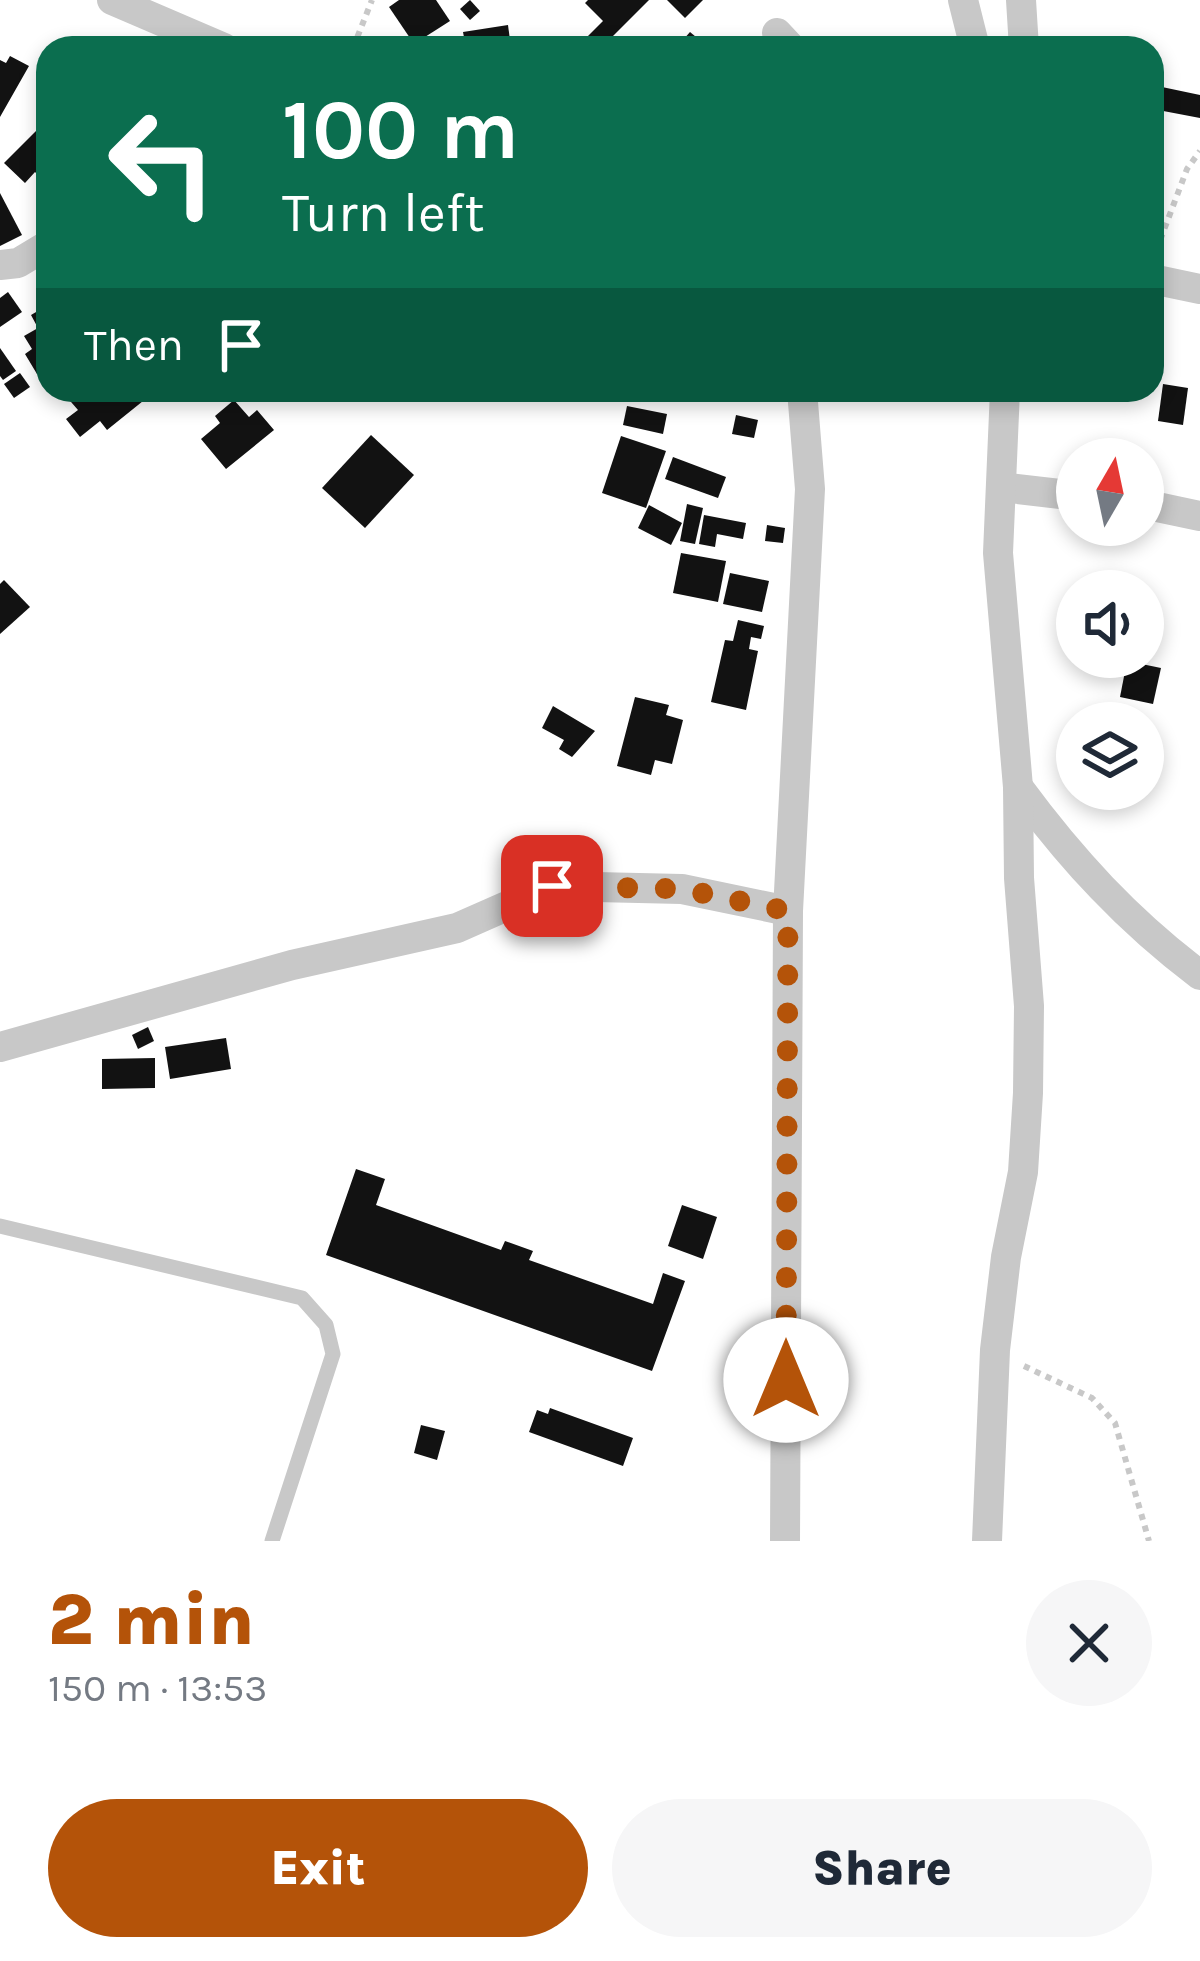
<!DOCTYPE html>
<html lang="en">
<head>
<meta charset="utf-8">
<style>
	body { margin:0; font-family:Karla,sans-serif; background:#f6f6f7; color:#1f2937; height:100vh; display:flex; flex-direction:column; font-size:45px; white-space:nowrap }
	* { box-sizing:border-box; margin:0 }
	p { font-size:39px; color:#747a83 }
	.icon { flex:none; width:66px; height:66px; fill:none; stroke:currentColor; stroke-width:2; stroke-linecap:round; stroke-linejoin:round }
	.map { position:relative; height:1541px; overflow:hidden }
	.drawer { display:flex; flex-direction:column; background:#fff; flex:1 }
	.drawer>* { flex:none }
	.hud { position:absolute; left:36px; top:36px; width:1128px; height:366px; border-radius:36px; box-shadow:0 6px 18px #0003; background:#0b6e4f; color:#fff; overflow:hidden }
	.needle { width:78px; rotate:9deg }
	.fabs { position:absolute; left:1056px; top:438px; display:grid; gap:24px }
	.fabs a { display:grid; place-items:center; width:108px; height:108px; border-radius:50%; background:#fff; box-shadow:0 6px 18px #0003; font-size:60px }
	.pin { position:absolute; display:grid; place-items:center; width:102px; height:102px; color:#fff; margin:-51px; border-radius:24px; box-shadow:0 6px 18px #0006 }
	.me { position:absolute; width:132px; margin:-66px; rotate:0deg; stroke-linejoin:round; filter:drop-shadow(0 0 9px #0008) }
	.turn { display:flex; align-items:center; gap:42px; height:252px; padding:0 48px; font-size:54px }
	.turn .icon { width:156px; height:156px; stroke-width:2.5 }
	.turn b { display:block; font-size:84px; line-height:102px }
	.then { display:flex; align-items:center; height:114px; padding:0 48px; background:#0003; gap:24px; font-size:45px }
	.round { display:grid; place-items:center; flex:none; width:126px; height:126px; border-radius:63px; background:#f6f6f7 }
	.head { display:flex; align-items:center; justify-content:space-between; height:204px; padding:0 48px }
	h1 { font-size:72px; font-weight:800; line-height:90px; color:#b45309 }
	.primary-button { display:flex; gap:24px; margin-top:auto; padding:24px 48px }
	.primary-button a { flex:1; height:138px; border-radius:72px; background:#b45309; color:#fff; font-size:48px; font-weight:800; line-height:138px; text-align:center }
	.primary-button a+a { background:#f6f6f7; color:#1f2937 }
	.map>svg:first-child { display:block }
</style>
</head>
<body>
<div class="map">
<svg width="1200" height="1541" viewBox="0 0 1200 1541">
	<rect width="100%" height="100%" fill="#fff"/>
	<g fill="#121212">
		<path d="M 399,0 L 436,0 L 450,21 L 414,44 L 389,7 Z"/>
		<path d="M 470,0 L 480,11 L 470,20 L 460,9 Z"/>
		<path d="M 588,0 L 649,0 L 601,48 L 576,48 L 603,21 L 585,3 Z"/>
		<path d="M 667,0 L 703,0 L 685,18 Z"/>
		<path d="M 508,25 L 511,48 L 466,48 L 463,32 Z"/>
		<path d="M 690,32 L 702,42 L 697,48 L 676,48 Z"/>
		<path d="M 10,56 L 29,66 L 0,117 L 0,60 L 6,63 Z"/>
		<path d="M 1162,87 L 1200,95 L 1200,118 L 1158,110 Z"/>
		<path d="M 44,123 L 48,127 L 48,185 L 35,172 L 25,183 L 4,163 Z"/>
		<path d="M 0,193 L 22,235 L 0,246 Z"/>
		<path d="M 8,292 L 22,312 L 0,327 L 0,298 Z"/>
		<path d="M 48,305 L 48,367 L 37,374 L 25,354 L 32,349 L 24,336 L 38,328 L 31,315 Z"/>
		<path d="M 0,348 L 16,371 L 3,380 L 0,376 Z"/>
		<path d="M 20,373 L 30,387 L 14,398 L 4,384 Z"/>
		<path d="M 1163,384 L 1188,388 L 1183,425 L 1158,421 Z"/>
		<path d="M 71,390 L 134,390 L 143,401 L 107,430 L 100,421 L 80,437 L 66,419 L 78,410 L 65,395 Z"/>
		<path d="M 704,390 L 725,390 L 723,400 L 703,397 Z"/>
		<path d="M 234,400 L 249,417 L 257,410 L 274,430 L 226,469 L 201,439 L 220,423 L 215,416 Z"/>
		<path d="M 627,406 L 667,414 L 663,434 L 623,425 Z"/>
		<path d="M 736,415 L 758,420 L 754,438 L 732,434 Z"/>
		<path d="M 371,435 L 414,475 L 365,528 L 322,488 Z"/>
		<path d="M 621,436 L 666,451 L 646,508 L 602,493 Z"/>
		<path d="M 673,457 L 726,477 L 718,498 L 665,479 Z"/>
		<path d="M 687,504 L 703,508 L 695,544 L 680,541 Z"/>
		<path d="M 649,505 L 682,523 L 671,545 L 638,528 Z"/>
		<path d="M 704,515 L 746,523 L 743,539 L 717,534 L 715,547 L 699,544 Z"/>
		<path d="M 767,525 L 785,528 L 783,543 L 765,541 Z"/>
		<path d="M 681,553 L 726,561 L 718,602 L 673,593 Z"/>
		<path d="M 730,573 L 769,581 L 762,612 L 723,604 Z"/>
		<path d="M 4,580 L 30,607 L 0,634 L 0,584 Z"/>
		<path d="M 738,620 L 764,626 L 761,639 L 751,637 L 749,649 L 758,651 L 746,710 L 711,702 L 725,640 L 733,641 Z"/>
		<path d="M 1127,661 L 1161,668 L 1153,704 L 1120,697 Z"/>
		<path d="M 635,697 L 669,705 L 666,715 L 683,720 L 672,764 L 655,760 L 651,775 L 617,766 Z"/>
		<path d="M 553,706 L 595,731 L 572,757 L 559,749 L 564,740 L 542,728 Z"/>
		<path d="M 1088,789 L 1119,789 L 1118,801 L 1086,797 Z"/>
		<path d="M 148,1027 L 154,1041 L 138,1049 L 132,1035 Z"/>
		<path d="M 226,1038 L 231,1069 L 170,1079 L 165,1047 Z"/>
		<path d="M 155,1058 L 155,1088 L 102,1089 L 102,1059 Z"/>
		<path d="M 356,1169 L 385,1179 L 376,1205 L 501,1250 L 505,1241 L 533,1251 L 529,1260 L 653,1304 L 663,1273 L 685,1281 L 652,1371 L 326,1255 Z"/>
		<path d="M 682,1205 L 717,1217 L 703,1259 L 668,1246 Z"/>
		<path d="M 550,1408 L 633,1438 L 623,1466 L 529,1432 L 537,1410 L 548,1414 Z"/>
		<path d="M 421,1425 L 445,1431 L 437,1460 L 414,1453 Z"/>
	</g>
	<g fill="none" stroke-linecap="round" stroke-linejoin="round">
		<g stroke="#c8c8c8" stroke-width="6" stroke-dasharray="6 6" stroke-linecap="butt">
			<path d="M 353,48 L 372,0"/>
			<path d="M 1156,251 L 1187,169 L 1200,151"/>
			<path d="M 1024,1366 L 1092,1398 L 1115,1423 L 1149,1541"/>
		</g>
		<path stroke="#c8c8c8" stroke-width="15" d="M 0,1226 L 302,1298 L 326,1325 L 333,1354 L 272,1541"/>
		<g stroke="#c8c8c8" stroke-width="30">
			<path d="M 112,0 L 224,48"/>
			<path d="M 963,0 L 975,48"/>
			<path d="M 1021,0 L 1024,48"/>
			<path d="M 777,33 L 791,48"/>
			<path d="M 0,265 L 18,263 L 48,245"/>
			<path d="M 1152,279 L 1200,289"/>
			<path d="M 1001,487 L 1077,496"/>
			<path d="M 1143,504 L 1200,516"/>
			<path d="M 1018,787 C 1071,859 1128,921 1200,975"/>
			<path d="M 0,1047 L 292,965 L 457,928 L 552,886 L 682,889 L 788,911"/>
			<path d="M 785,1541 L 788,911 L 810,489 L 802,390"/>
			<path d="M 987,1541 L 995,1350 L 1006,1257 L 1023,1172 L 1028,1093 L 1029,1006 L 1019,878 L 1018,787 L 998,553 L 1005,390"/>
		</g>
	</g>
	<g fill="none" stroke-linecap="round" stroke-linejoin="round">
		<path stroke="#b45309" stroke-width="21" stroke-dasharray="0 37.8" d="M 552,886 L 682,889 L 788,911 L 786,1380"/>
	</g>
</svg>
<div class="fabs">
<a><svg class="needle" viewBox="-14 -14 28 28"><path d="M0-13l5 13h-10z" fill="#e53935"/><path d="M0 13l5-13h-10z" fill="#747a83"/></svg></a>
<a><svg class="icon" aria-label="sound" viewBox="0 0 24 24"><path d="M4 9h4l5-4v14l-5-4H4zM17 9q2 3 0 6"/></svg></a>
<a><svg class="icon" aria-label="layers" viewBox="0 0 24 24"><path d="M12 4l9 5-9 5-9-5zM3 14l9 5 9-5"/></svg></a>
</div>
<div class="pin" style="left:552px;top:886px;background:#d93025"><svg class="icon" aria-label="arrive" viewBox="0 0 24 24"><path d="M6 21V4h12l-3 4 3 4H6"/></svg></div>
<svg class="me" style="left:786px;top:1380px" viewBox="-20 -20 40 40"><circle r="19" fill="#fff"/><path d="M0-13L10 11 0 6-10 11z" fill="#b45309"/></svg>
<div class="hud">
<div class="turn"><svg class="icon" aria-label="left" viewBox="0 0 24 24"><path d="M17 20v-9H6M10 6l-5 5 5 5"/></svg><div><b>100 m</b>Turn left</div></div>
<div class="then">Then<svg class="icon" aria-label="arrive" viewBox="0 0 24 24"><path d="M6 21V4h12l-3 4 3 4H6"/></svg></div>
</div>
</div>
<section class="drawer">
<div class="head"><div><h1>2 min</h1><p>150 m · 13:53</p></div><a class="round"><svg class="icon" aria-label="close" viewBox="0 0 24 24"><path d="M6 6l12 12M18 6L6 18"/></svg></a></div>
<div class="primary-button"><a>Exit</a><a>Share</a></div>
</section>
</body>
</html>
